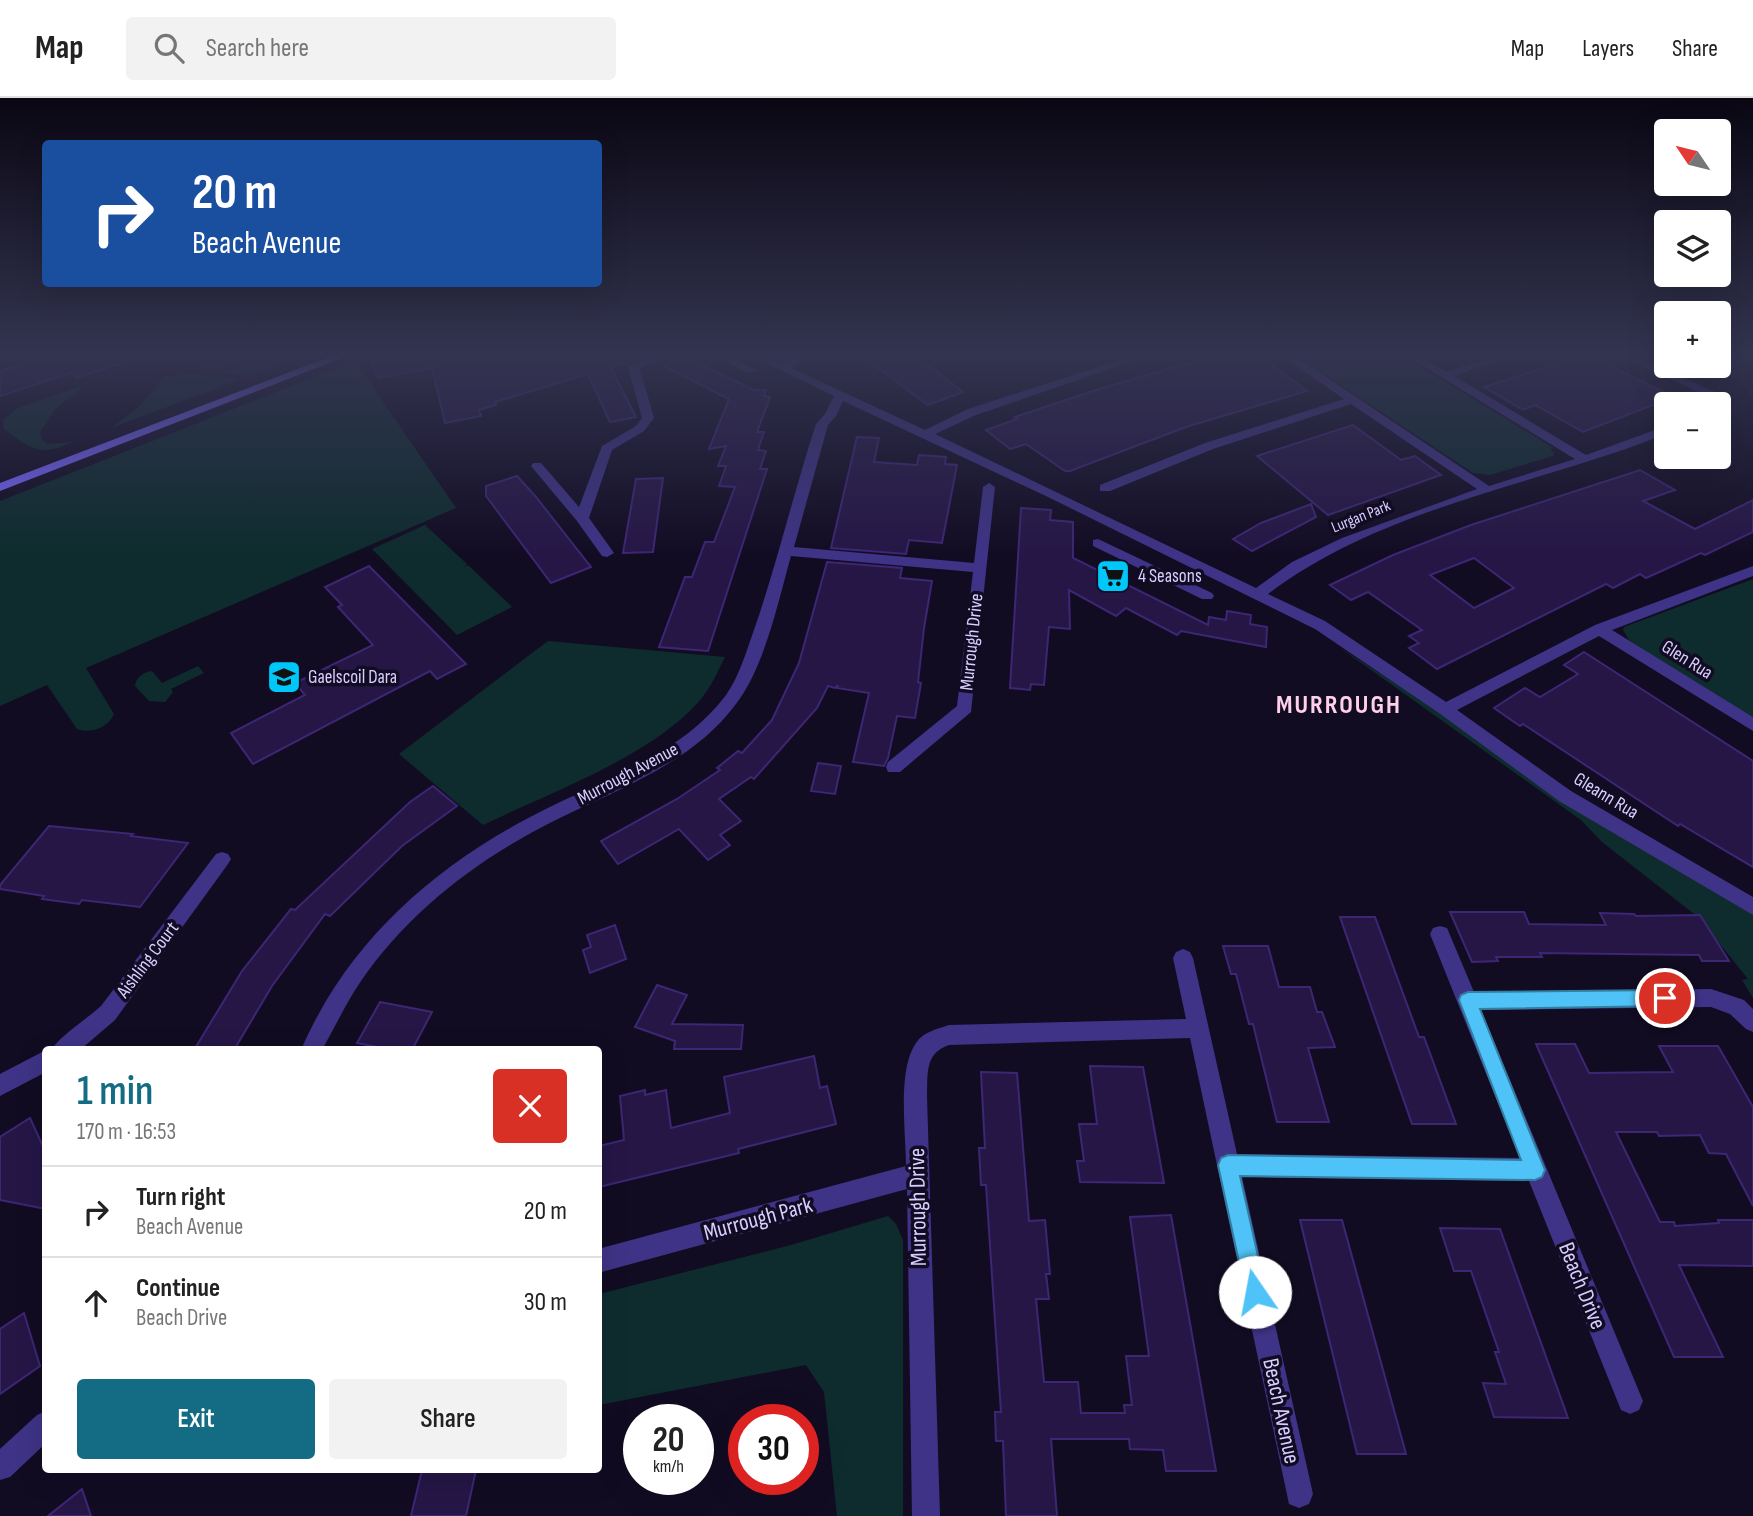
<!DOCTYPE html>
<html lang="en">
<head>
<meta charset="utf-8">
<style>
	body { margin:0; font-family:"Sofia Sans Condensed",sans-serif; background:#f2f2f2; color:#222; height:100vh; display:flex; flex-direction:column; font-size:26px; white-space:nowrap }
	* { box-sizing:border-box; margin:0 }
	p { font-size:23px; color:#767676 }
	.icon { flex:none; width:38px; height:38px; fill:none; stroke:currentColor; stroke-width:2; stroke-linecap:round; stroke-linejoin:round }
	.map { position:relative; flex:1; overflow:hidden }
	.drawer { position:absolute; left:42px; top:948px; width:560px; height:427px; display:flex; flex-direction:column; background:#fff; border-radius:7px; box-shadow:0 7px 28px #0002 }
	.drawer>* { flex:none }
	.hud { position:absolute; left:42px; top:42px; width:560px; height:147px; border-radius:7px; box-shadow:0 7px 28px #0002; background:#1a4fa0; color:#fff; overflow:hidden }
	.needle { width:46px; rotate:305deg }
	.fabs { position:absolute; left:1654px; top:21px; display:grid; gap:14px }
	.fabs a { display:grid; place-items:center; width:77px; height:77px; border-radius:7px; background:#fff; box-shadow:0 7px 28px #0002; font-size:35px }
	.speed { position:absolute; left:623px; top:1306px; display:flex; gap:14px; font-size:35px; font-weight:700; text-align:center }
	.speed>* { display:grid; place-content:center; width:91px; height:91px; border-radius:50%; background:#fff; box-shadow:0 7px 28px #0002; line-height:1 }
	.speed small { font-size:18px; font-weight:400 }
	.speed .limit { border:10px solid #d22; background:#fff; color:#111 }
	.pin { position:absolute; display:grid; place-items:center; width:60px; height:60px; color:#fff; margin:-30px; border:4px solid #fff; border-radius:50%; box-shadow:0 2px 7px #0007 }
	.me { position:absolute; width:77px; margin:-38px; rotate:348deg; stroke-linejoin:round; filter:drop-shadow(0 0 5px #0008) }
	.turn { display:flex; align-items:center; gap:24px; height:147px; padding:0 35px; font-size:32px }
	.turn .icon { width:91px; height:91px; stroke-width:2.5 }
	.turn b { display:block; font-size:49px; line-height:60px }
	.round { display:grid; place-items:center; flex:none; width:74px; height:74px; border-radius:7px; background:#f2f2f2 }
	.head { display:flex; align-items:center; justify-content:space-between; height:119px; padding:0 35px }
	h1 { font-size:42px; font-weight:600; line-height:52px; color:#136c83 }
	.cta { display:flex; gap:14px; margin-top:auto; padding:14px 35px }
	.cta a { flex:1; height:80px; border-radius:7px; background:#136c83; color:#fff; font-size:28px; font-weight:600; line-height:80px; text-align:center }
	.cta a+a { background:#f2f2f2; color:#222 }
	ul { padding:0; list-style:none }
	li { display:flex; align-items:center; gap:21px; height:91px; padding:0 35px; border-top:2px solid #e0e0e0 }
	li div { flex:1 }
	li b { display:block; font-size:26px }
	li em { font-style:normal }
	header { display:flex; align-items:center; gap:42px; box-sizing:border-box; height:98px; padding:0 35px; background:#fff; border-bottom:2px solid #e0e0e0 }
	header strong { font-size:33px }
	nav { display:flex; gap:38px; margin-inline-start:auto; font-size:24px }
	.search { width:490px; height:63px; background:#f2f2f2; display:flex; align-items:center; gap:18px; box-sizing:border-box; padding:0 24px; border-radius:7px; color:#767676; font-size:26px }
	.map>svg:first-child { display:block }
</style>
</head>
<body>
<header>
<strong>Map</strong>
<div class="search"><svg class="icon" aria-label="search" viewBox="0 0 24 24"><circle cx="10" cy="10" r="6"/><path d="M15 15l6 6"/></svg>Search here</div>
<nav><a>Map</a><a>Layers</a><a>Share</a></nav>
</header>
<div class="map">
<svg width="1753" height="1418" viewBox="0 0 1753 1418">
	<rect width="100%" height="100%" fill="#120c23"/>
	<g fill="#0e2c2e">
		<path d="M 203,258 L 264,258 L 208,273 L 201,271 Z"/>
		<path d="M 271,258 L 302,258 L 250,278 L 219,274 Z"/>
		<path d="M 1297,258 L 1402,258 L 1554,350 L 1550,351 L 1554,355 L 1553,358 L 1490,377 L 1473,375 Z"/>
		<path d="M 355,263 L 456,410 L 86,570 L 114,616 C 108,630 90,636 77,631 L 47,587 L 0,608 L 0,403 Z"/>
		<path d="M 188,276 L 241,281 L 111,330 L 138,310 L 164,279 Z"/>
		<path d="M 85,287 L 55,311 L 40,334 L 41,340 L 47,346 L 73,344 C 39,359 33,352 4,331 L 3,322 L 18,310 Z"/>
		<path d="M 425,427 L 467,466 L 464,469 L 468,467 L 512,509 L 457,537 L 372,451 Z"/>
		<path d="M 1753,481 L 1753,619 L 1640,550 L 1629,542 L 1623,532 L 1624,529 Z"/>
		<path d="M 548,543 L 725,559 C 719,571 713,585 704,597 C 660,655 549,695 483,727 L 399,656 Z"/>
		<path d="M 1339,549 L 1753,815 L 1753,900 L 1742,882 L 1748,881 L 1698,819 L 1602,744 L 1581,722 Z"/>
		<path d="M 198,568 L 204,575 L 171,591 L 173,594 L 165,604 L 149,603 L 135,588 C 136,579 144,574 152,573 L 162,585 Z"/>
		<path d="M 888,1118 L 896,1126 L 903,1142 L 903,1418 L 837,1418 L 824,1294 L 806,1267 L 599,1307 L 599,1196 L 791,1147 Z"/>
	</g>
	<g fill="#251646" stroke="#3d2674" stroke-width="2" fill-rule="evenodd">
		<path d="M 46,258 L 131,258 L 131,262 L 76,280 L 71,275 L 0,298 L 0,273 Z"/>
		<path d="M 370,258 L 631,258 L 632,263 L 611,270 L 636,319 L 610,324 L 588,276 L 495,304 L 496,307 L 479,312 L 481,318 L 445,325 L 432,270 L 379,280 L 374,273 Z"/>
		<path d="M 683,258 L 754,292 L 766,292 L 764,298 L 770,299 L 757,334 L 764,334 L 758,352 L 766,353 L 760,371 L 767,371 L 708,553 L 659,549 L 685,479 L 692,479 L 705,444 L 714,444 L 735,389 L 719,388 L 726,368 L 718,368 L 726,348 L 709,351 L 729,301 L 663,268 Z"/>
		<path d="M 862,258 L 916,258 L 963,294 L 928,307 Z"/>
		<path d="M 1212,258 L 1260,258 L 1307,293 L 1186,329 L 1070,373 L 1065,373 L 1026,346 L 1010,351 L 986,332 L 1017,321 L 1015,319 L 1096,292 Z"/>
		<path d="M 1581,258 L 1590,258 L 1674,299 L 1583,334 L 1535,307 L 1523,312 L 1484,289 Z"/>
		<path d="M 1353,327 L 1401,362 L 1415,358 L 1441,377 L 1328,417 L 1257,358 Z"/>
		<path d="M 857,339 L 879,340 L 874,364 L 917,367 L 919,357 L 946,359 L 945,366 L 957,367 L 942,445 L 909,442 L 906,456 L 831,450 Z"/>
		<path d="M 1640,372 L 1675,392 L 1643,403 L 1695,431 L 1753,402 L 1753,434 L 1705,457 L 1701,455 L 1646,480 L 1640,476 L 1613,490 L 1606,486 L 1437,571 L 1409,550 L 1419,545 L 1409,538 L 1422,532 L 1368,494 L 1351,502 L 1330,487 L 1393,457 L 1471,427 ZM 1474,460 L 1514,490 L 1474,510 L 1430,477 Z"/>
		<path d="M 517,378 L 536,399 L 591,469 L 551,485 L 486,398 L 486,388 Z"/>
		<path d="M 663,380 L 653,454 L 623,455 L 636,381 Z"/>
		<path d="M 1311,406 L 1316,419 L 1252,453 L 1233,441 L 1261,425 Z"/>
		<path d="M 1021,410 L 1051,412 L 1050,422 L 1073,424 L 1073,460 L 1208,527 L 1209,519 L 1226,522 L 1227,513 L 1251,517 L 1250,526 L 1267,529 L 1266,549 L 1181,533 L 1177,537 L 1126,510 L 1116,518 L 1069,492 L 1070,531 L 1049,529 L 1044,587 L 1031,586 L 1030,592 L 1010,590 Z"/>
		<path d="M 827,464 L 902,470 L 900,480 L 932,483 L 924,530 L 918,584 L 921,585 L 915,620 L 897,618 L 888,660 L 884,668 L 853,664 L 869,595 L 837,590 L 838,587 L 835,590 L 828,588 L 817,610 L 754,681 L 751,679 L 719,701 L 741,723 L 720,737 L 730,747 L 708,762 L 679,731 L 618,766 L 601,743 L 677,701 L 720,672 L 717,670 L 738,653 L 742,655 L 772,622 L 799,565 Z"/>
		<path d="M 369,468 L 466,566 L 437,581 L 430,573 L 253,666 L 231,635 L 305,597 L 295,585 L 373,547 L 338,509 L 342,507 L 325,489 Z"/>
		<path d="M 1584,554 L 1753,663 L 1753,769 L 1680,726 L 1678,728 L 1523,626 L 1520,628 L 1494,610 L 1525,590 L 1540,599 L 1578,576 L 1564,567 Z"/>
		<path d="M 818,665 L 841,668 L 835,696 L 811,693 Z"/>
		<path d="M 433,688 L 457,708 L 402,748 L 330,818 L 325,816 L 272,888 L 234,952 L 194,952 L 242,873 L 291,811 L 295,812 L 410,704 Z"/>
		<path d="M 49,728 L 133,736 L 131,738 L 188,745 L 140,809 L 82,802 L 79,806 L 42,801 L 44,798 L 0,791 L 0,787 Z"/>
		<path d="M 1450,814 L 1524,814 L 1529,826 L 1606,827 L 1600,815 L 1634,816 L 1636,818 L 1700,817 L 1729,863 L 1702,863 L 1699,857 L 1540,855 L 1542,859 L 1496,859 L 1498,863 L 1472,864 Z"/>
		<path d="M 1340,819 L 1375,819 L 1419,939 L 1424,939 L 1456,1026 L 1412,1026 Z"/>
		<path d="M 615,827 L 626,861 L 590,875 L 583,852 L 591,849 L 587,837 Z"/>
		<path d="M 1223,848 L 1268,848 L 1279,889 L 1310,889 L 1317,914 L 1322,914 L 1335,949 L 1308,950 L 1329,1024 L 1277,1024 L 1253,926 L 1249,926 L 1236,876 L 1231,876 Z"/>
		<path d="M 657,887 L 687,897 L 672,926 L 743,927 L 741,951 L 674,951 L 675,943 L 635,929 Z"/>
		<path d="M 380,904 L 432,914 L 412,952 L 392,952 L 357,945 Z"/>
		<path d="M 1536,946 L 1575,946 L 1589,975 L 1673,974 L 1659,948 L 1718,948 L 1753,1009 L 1753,1108 L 1726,1056 L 1709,1055 L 1700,1037 L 1659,1038 L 1657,1034 L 1616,1034 L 1660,1124 L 1674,1124 L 1675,1128 L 1719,1125 L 1718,1122 L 1753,1122 L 1753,1168 L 1679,1167 L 1723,1259 L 1674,1259 Z"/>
		<path d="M 814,958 L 820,990 L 827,988 L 836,1026 L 738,1051 L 739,1055 L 599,1089 L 599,1048 L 624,1042 L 620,998 L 645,992 L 645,997 L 666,992 L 671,1030 L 730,1015 L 724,979 Z"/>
		<path d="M 1090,968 L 1143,969 L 1164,1085 L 1080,1084 L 1077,1063 L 1084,1063 L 1079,1026 L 1097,1026 Z"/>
		<path d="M 981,974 L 1017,975 L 1029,1123 L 1045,1122 L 1050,1176 L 1046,1176 L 1049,1201 L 1036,1201 L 1044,1284 L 1078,1284 L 1081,1315 L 1125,1315 L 1124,1307 L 1132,1307 L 1126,1258 L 1149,1258 L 1130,1119 L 1171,1117 L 1216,1373 L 1166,1373 L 1163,1352 L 1130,1351 L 1129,1341 L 1051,1341 L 1057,1418 L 1006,1418 L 1003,1343 L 996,1343 L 995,1314 L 1001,1314 L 986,1087 L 981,1087 L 979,1050 L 985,1050 Z"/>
		<path d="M 30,1020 L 46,1055 L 46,1111 L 0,1102 L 0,1039 Z"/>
		<path d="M 1300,1122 L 1342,1122 L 1406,1356 L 1357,1356 Z"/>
		<path d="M 1440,1130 L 1500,1131 L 1568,1320 L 1494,1319 L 1483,1285 L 1506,1286 L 1495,1254 L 1499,1254 L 1471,1173 L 1454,1173 Z"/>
		<path d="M 24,1215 L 40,1268 L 0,1296 L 0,1231 Z"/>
		<path d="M 422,1372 L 476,1372 L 466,1418 L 411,1418 Z"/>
		<path d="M 82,1391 L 91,1418 L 48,1418 Z"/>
	</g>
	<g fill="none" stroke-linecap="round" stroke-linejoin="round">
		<g fill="#3e3386" fill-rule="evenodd">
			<path d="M 651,258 L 666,258 L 640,271 L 654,320 L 644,333 L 612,352 L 589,420 L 614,455 L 607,459 L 602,458 L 577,423 L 531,368 L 533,365 L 541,365 L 579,409 L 602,348 L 636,328 L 642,320 L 628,269 Z"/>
			<path d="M 716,258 L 730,258 L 758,273 L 748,275 Z"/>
			<path d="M 752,258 L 766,258 L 782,266 L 796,258 L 809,258 L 791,270 L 925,332 L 968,311 L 1132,258 L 1148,258 L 976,317 L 935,336 L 1256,490 L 1292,464 L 1342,440 L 1477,391 L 1351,306 L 1213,351 L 1110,393 L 1100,393 L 1100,387 L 1205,345 L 1344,301 L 1282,258 L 1295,258 L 1489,388 L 1575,361 L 1407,258 L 1420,258 L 1446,274 L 1495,258 L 1512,258 L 1454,278 L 1586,357 L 1666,328 L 1666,336 C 1534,388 1383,409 1268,496 L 1325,523 L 1446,604 L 1595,527 L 1753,468 L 1753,478 L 1612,532 L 1753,619 L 1753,633 L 1599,538 L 1457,612 L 1571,693 L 1753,799 L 1753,817 L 1559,703 L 1439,615 L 1315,531 L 1046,398 L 843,303 L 836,318 L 828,327 L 794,449 L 974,465 L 983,389 L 989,385 L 995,389 L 971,614 L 900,674 L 888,674 L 886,669 L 888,664 L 957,608 L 973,474 L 791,458 C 778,504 765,568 736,606 C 690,668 612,693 546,727 C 474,764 407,816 361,883 C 346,905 335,929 322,952 L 301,952 C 350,838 444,760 554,707 C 614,678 684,653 726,597 C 740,577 747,551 755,529 C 778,462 794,393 816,326 L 825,316 L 834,298 Z"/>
			<path d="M 1619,258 L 1634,258 L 1713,293 L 1720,299 L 1720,306 L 1708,306 L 1705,297 Z"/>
			<path d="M 1098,441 L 1212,495 L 1214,498 L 1212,501 L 1202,501 L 1093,448 L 1093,442 Z"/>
			<path d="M 222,754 L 228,756 L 231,761 L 228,766 L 115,922 L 80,952 L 52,952 C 56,941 89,919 101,908 L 216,756 Z"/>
			<path d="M 1440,828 L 1447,830 L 1474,894 L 1711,891 L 1744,902 L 1753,911 L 1753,934 L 1746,931 L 1730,916 L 1711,909 L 1481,912 L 1643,1303 L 1639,1312 L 1630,1316 L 1621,1312 L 1529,1083 L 1242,1079 L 1313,1396 L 1309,1406 L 1299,1410 L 1289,1406 L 1190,940 L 949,947 C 924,955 928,977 927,999 L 940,1418 L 912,1418 L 907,1091 L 598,1175 L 598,1151 L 906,1068 C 906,1036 897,972 916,945 C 923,934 937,931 949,927 L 1186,921 L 1173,860 L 1176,854 L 1183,851 L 1190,854 L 1193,860 L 1237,1056 L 1520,1060 L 1430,836 L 1433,830 Z"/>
			<path d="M 46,952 L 46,974 L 0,998 L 0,976 Z"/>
			<path d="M 46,1313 L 46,1345 L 10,1379 L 0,1382 L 0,1351 L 37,1317 Z"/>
		</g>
		<path fill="#7865ff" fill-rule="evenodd" d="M 332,258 L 347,258 L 0,393 L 0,385 Z"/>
	</g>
	<linearGradient id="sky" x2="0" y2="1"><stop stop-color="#0a0713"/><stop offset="0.56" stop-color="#333450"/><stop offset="1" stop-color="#333450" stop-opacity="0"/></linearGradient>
	<rect width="1753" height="457" fill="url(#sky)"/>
	<path fill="#4fc3f7" stroke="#337fa1" stroke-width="2" d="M 1665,892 L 1671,894 L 1674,900 L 1671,906 L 1665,908 L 1480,911 L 1545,1072 L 1542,1079 L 1535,1082 L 1240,1078 L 1266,1194 L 1263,1201 L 1255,1205 L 1247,1201 L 1218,1067 L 1221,1060 L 1228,1057 L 1521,1062 L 1459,902 L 1461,897 L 1468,894 Z"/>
	<defs>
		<g id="supermarket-square" transform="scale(1.75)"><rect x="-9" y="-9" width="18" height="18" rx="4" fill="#00c7f9" stroke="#120c23"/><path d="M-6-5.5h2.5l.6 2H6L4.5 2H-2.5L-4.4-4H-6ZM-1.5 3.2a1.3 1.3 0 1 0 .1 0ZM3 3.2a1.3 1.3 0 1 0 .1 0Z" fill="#111"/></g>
		<g id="school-square" transform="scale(1.75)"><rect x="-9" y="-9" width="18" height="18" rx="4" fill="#00c7f9" stroke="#120c23"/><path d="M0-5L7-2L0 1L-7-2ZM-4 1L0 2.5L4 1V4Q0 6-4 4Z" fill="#111"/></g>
	</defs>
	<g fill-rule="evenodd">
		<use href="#supermarket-square" x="1113" y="478"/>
		<use href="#school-square" x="284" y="579"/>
	</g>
	<g text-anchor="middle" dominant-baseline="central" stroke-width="7" stroke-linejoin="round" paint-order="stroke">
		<g font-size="16" fill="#d8ceff" stroke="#120c23">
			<text transform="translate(1361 419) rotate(-22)">Lurgan Park</text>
		</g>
		<g font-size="19" fill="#d8ceff" stroke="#120c23" text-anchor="start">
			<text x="1138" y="478">4 Seasons</text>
			<text x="308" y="579">Gaelscoil Dara</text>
		</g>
		<g font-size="19" fill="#d8ceff" stroke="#120c23">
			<text transform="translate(972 544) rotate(-84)">Murrough Drive</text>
			<text transform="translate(1687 562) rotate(32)">Glen Rua</text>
			<text transform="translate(628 676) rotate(-28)">Murrough Avenue</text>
			<text transform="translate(1606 698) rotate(31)">Gleann Rua</text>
			<text transform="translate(148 862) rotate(-53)">Aishling Court</text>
		</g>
		<g font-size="23" fill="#d8ceff" stroke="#120c23">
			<text transform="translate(918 1109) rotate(-91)">Murrough Drive</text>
			<text transform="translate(758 1121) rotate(-15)">Murrough Park</text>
			<text transform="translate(1582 1188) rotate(68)">Beach Drive</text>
			<text transform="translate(1281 1313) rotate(78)">Beach Avenue</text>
		</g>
		<g font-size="26" font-weight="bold" letter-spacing="2" fill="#ffd0e9" stroke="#120c23">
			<text x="1339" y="607">MURROUGH</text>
		</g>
	</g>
</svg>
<div class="fabs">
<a><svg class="needle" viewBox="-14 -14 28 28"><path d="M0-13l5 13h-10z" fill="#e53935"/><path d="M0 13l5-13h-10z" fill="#767676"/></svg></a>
<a><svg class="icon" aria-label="layers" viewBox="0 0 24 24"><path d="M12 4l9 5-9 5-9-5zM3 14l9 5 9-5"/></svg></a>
<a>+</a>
<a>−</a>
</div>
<div class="speed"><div>20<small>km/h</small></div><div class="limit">30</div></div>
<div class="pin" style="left:1665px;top:900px;background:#d93025"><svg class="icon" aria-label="arrive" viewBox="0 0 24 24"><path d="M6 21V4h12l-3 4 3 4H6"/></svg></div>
<svg class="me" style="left:1255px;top:1194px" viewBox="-20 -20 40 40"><circle r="19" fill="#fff"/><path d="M0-13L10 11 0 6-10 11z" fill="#4fc3f7"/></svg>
<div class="hud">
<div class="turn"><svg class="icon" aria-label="right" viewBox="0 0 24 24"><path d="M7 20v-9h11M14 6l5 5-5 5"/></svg><div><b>20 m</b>Beach Avenue</div></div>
</div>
<section class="drawer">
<div class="head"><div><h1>1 min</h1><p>170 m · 16:53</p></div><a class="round" style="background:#d93025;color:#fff"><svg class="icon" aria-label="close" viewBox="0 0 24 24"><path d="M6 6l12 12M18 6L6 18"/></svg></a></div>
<ul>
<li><svg class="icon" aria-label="right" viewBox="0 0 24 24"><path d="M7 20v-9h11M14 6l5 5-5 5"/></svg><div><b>Turn right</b><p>Beach Avenue</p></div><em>20 m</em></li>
<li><svg class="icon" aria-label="ahead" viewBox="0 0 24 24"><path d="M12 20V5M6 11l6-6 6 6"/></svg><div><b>Continue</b><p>Beach Drive</p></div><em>30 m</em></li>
</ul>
<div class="cta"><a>Exit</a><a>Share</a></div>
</section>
</div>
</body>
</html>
